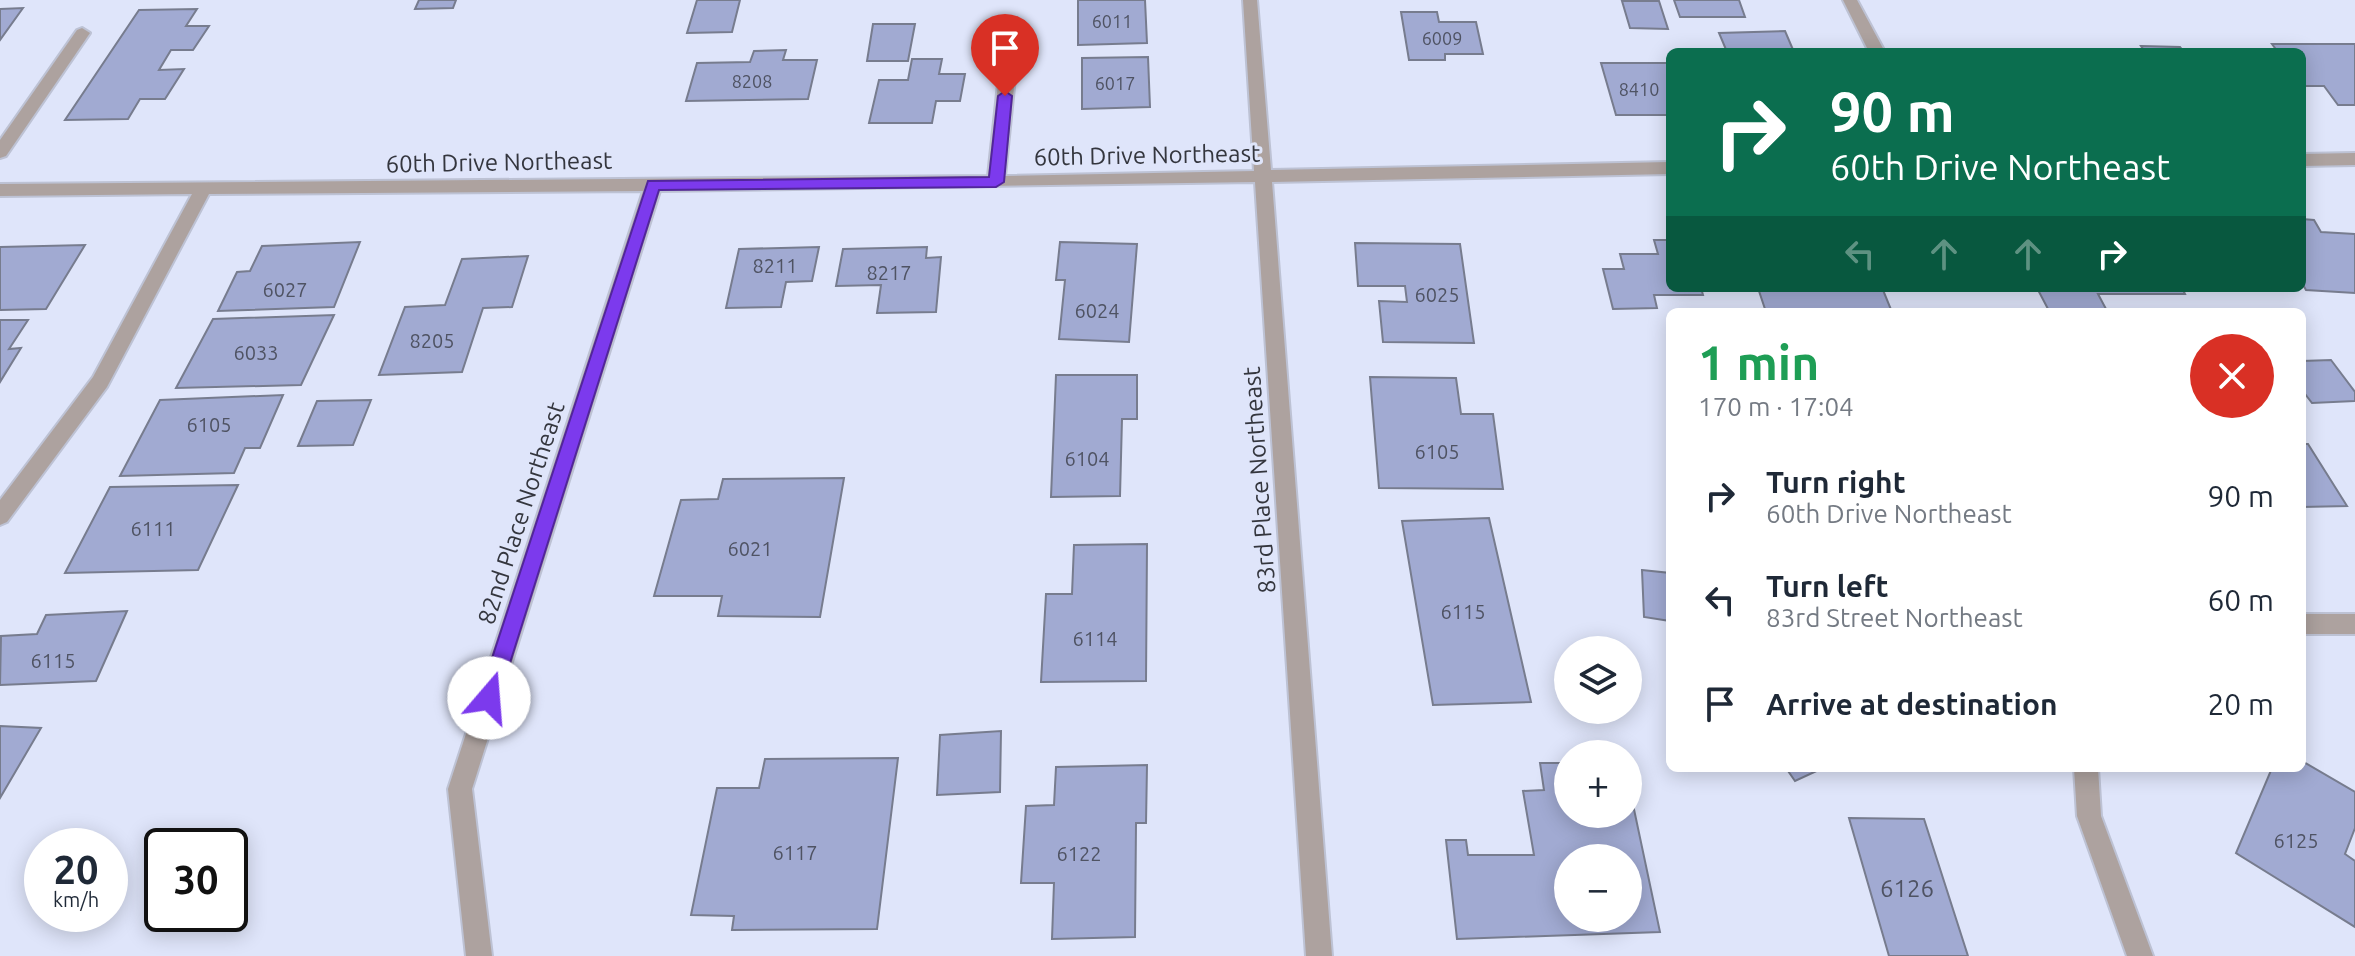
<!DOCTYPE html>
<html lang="en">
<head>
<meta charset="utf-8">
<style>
	body { margin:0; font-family:Ubuntu,sans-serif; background:#f6f6f7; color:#1f2937; height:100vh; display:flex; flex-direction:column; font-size:30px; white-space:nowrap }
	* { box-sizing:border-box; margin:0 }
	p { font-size:26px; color:#747a83 }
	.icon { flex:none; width:44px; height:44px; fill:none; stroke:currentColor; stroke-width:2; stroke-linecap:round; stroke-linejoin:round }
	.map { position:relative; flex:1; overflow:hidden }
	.panel { position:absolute; left:1666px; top:308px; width:640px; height:464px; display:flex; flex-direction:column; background:#fff; border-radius:12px; box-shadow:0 4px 20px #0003 }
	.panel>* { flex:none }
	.hud { position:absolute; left:1666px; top:48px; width:640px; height:244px; border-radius:12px; box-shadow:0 4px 20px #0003; background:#0b6e4f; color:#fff; overflow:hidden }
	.fabs { position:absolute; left:1554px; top:636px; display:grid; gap:16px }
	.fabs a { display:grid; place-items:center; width:88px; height:88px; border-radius:50%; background:#fff; box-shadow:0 4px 20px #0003; font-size:40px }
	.speed { position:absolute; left:24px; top:828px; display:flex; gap:16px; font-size:40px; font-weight:700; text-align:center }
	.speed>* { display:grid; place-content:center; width:104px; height:104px; border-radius:50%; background:#fff; box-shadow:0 4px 20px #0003; line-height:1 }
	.speed small { font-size:20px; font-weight:400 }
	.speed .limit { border:4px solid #111; border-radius:12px; background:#fff; color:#111 }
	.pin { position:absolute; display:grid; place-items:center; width:68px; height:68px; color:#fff; margin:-82px -34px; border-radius:50% 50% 50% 0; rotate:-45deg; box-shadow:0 0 8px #0007 }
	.pin .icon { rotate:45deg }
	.me { position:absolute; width:88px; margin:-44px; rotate:18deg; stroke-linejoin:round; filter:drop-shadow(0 0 6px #0008) }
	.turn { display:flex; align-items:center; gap:28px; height:168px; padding:0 32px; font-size:36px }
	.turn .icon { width:104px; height:104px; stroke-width:2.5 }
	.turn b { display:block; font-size:56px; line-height:68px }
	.lanes { display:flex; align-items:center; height:76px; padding:0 32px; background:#0003; justify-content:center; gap:40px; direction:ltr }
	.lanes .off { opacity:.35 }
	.round { display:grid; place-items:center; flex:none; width:84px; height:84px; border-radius:42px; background:#f6f6f7 }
	.headline { display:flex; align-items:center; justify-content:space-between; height:136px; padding:0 32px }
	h1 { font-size:48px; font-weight:700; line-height:60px; color:#1e9e55 }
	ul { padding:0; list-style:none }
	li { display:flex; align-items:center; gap:24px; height:104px; padding:0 32px }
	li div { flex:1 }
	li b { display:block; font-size:30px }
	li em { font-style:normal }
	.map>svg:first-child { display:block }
</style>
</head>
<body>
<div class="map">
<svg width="2355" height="956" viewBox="0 0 2355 956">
	<rect width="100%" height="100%" fill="#dfe5fa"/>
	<g fill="#a1aad2" stroke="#777c8e" stroke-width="2" fill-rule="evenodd">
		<path d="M 419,0 L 456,0 L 453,8 L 415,9 Z"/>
		<path d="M 697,0 L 740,0 L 732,32 L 687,33 Z"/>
		<path d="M 1078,0 L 1145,0 L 1147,43 L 1078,45 Z"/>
		<path d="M 1674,0 L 1739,0 L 1745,17 L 1680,17 Z"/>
		<path d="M 1622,1 L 1659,1 L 1668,29 L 1630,28 Z"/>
		<path d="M 23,8 L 0,40 L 0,9 Z"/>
		<path d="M 197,9 L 186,26 L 209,26 L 193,50 L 171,50 L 159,70 L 184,69 L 165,99 L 140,99 L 128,119 L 65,120 L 139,10 Z"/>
		<path d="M 1401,12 L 1437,12 L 1439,22 L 1476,22 L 1483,54 L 1445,54 L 1445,60 L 1409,60 Z"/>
		<path d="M 873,24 L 915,24 L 908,61 L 867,61 Z"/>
		<path d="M 1785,31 L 1794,52 L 1727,52 L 1719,33 Z"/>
		<path d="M 2272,44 L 2355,44 L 2355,105 L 2338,105 L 2324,86 L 2302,86 L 2302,52 L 2278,52 Z"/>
		<path d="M 2141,46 L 2180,47 L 2184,52 L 2145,52 Z"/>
		<path d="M 786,50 L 783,60 L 817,60 L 808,99 L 686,101 L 697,63 L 750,62 L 754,51 Z"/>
		<path d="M 1148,57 L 1150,107 L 1082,109 L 1082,58 Z"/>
		<path d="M 912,59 L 942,59 L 939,74 L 965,74 L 960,101 L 936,101 L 932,123 L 869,123 L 879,80 L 908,80 Z"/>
		<path d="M 1601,63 L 1670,63 L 1670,115 L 1616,115 Z"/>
		<path d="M 2302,219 L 2314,220 L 2321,232 L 2355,234 L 2355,293 L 2306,290 L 2302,283 Z"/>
		<path d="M 1654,240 L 1670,240 L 1670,288 L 1701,288 L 1703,295 L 1654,295 L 1657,308 L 1613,309 L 1603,269 L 1624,269 L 1620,254 L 1658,254 Z"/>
		<path d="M 360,242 L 334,307 L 218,311 L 237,272 L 250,271 L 262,246 Z"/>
		<path d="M 1060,242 L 1137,244 L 1129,342 L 1059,339 L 1065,280 L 1056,280 Z"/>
		<path d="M 1355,243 L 1460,244 L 1474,343 L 1383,342 L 1379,301 L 1407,302 L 1405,286 L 1358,286 Z"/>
		<path d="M 85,245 L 46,309 L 0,310 L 0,247 Z"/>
		<path d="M 819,247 L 812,281 L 786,282 L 781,307 L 726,308 L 739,249 Z"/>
		<path d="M 927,247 L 926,258 L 941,257 L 936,312 L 877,313 L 881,285 L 836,286 L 843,249 Z"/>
		<path d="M 528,256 L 512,307 L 483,308 L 462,372 L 379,375 L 405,307 L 445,305 L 462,259 Z"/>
		<path d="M 1758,288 L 1883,290 L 1892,312 L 1766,312 Z"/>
		<path d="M 2037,288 L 2182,288 L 2185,294 L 2098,294 L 2106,309 L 2048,309 Z"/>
		<path d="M 334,315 L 301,385 L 176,388 L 213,319 Z"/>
		<path d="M 0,320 L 28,320 L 9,349 L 21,348 L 0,382 Z"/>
		<path d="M 2331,360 L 2355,392 L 2355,401 L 2312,403 L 2302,390 L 2302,361 Z"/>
		<path d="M 1056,375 L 1137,375 L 1137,419 L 1122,419 L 1120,496 L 1051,497 Z"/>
		<path d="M 1370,377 L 1456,378 L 1461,414 L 1493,414 L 1503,489 L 1379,488 Z"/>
		<path d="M 283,395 L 260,448 L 245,448 L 234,473 L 120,476 L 160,400 Z"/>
		<path d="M 371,400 L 353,445 L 298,446 L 317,401 Z"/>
		<path d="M 2302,444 L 2308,444 L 2347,506 L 2302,507 Z"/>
		<path d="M 844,478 L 820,617 L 718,616 L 722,596 L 654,596 L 681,500 L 718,499 L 723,479 Z"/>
		<path d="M 238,485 L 198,570 L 65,573 L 110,487 Z"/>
		<path d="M 1489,518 L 1531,702 L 1433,705 L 1402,521 Z"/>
		<path d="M 1147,544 L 1146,681 L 1041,682 L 1046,594 L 1072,594 L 1074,545 Z"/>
		<path d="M 1642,570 L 1670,573 L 1670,621 L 1644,617 Z"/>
		<path d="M 127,611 L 96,681 L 0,685 L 1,636 L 37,634 L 46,615 Z"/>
		<path d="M 0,726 L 41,728 L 0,798 Z"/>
		<path d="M 1001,731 L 1000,792 L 937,795 L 940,735 Z"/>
		<path d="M 898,758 L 877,929 L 732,930 L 734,916 L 691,915 L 717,788 L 759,788 L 765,759 Z"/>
		<path d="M 2302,761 L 2355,792 L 2355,828 L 2345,854 L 2355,861 L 2355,927 L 2236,853 L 2272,768 L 2302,768 Z"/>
		<path d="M 1540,763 L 1568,763 L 1568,814 L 1628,814 L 1628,781 L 1660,932 L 1457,939 L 1446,840 L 1466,840 L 1468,855 L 1534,855 L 1523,791 L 1544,790 ZM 1568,858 L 1628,858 L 1628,918 L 1568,918 Z"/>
		<path d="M 1147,765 L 1146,823 L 1136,823 L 1135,937 L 1052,939 L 1054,883 L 1021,883 L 1026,806 L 1054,805 L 1056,767 Z"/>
		<path d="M 1786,768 L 1823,768 L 1795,781 Z"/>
		<path d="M 1849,818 L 1924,819 L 1968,956 L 1889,956 Z"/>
	</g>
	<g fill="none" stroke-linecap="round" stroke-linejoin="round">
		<g stroke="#bdc2d4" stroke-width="4">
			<path id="service" d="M 82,28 L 90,33 L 6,156 L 0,158 L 0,140 L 77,30 Z"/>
		</g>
		<g stroke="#bdc2d4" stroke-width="4">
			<g id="minor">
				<path d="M 1243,0 L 1257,0 L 1271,170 L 1670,162 L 1670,174 L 1272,182 L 1332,956 L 1306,956 L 1255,182 L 660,191 L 472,789 L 492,956 L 466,956 L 448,789 L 643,191 L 209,194 L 107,387 L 7,522 L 0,525 L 0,500 L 93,377 L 192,194 L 0,196 L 0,184 L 988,176 L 1003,38 L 1011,33 L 1019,38 L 1005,176 L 1254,171 Z"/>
				<path d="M 1843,0 L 1857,0 L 1885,52 L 1869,52 Z"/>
				<path d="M 2355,153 L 2355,165 L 2302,166 L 2302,154 Z"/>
				<rect x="2302" y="614" width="53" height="20"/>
				<path d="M 2074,768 L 2098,768 L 2101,816 L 2153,956 L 2127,956 L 2077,816 Z"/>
			</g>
		</g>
		<use href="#service" fill="#ada29f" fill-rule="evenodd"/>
		<use href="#minor" fill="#ada29f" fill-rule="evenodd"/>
	</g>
	<path fill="#7c3aed" stroke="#51269a" stroke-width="2" d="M 1005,91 L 1012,96 L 1004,182 L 996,187 L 659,190 L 499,698 L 496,705 L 489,708 L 482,705 L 479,698 L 648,181 L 989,177 L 998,96 Z"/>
	<g text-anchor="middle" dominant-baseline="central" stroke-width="6" stroke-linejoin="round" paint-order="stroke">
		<g font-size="18" fill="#4f5363">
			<text x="1112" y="21">6011</text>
			<text x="1442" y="38">6009</text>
			<text x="752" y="81">8208</text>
			<text x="1115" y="83">6017</text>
			<text x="1639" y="89">8410</text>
		</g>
		<g font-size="20" fill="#4f5363">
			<text x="775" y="265">8211</text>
			<text x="889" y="272">8217</text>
			<text x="285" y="289">6027</text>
			<text x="1437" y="294">6025</text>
			<text x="1097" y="310">6024</text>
			<text x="432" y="340">8205</text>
			<text x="256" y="352">6033</text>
			<text x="209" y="424">6105</text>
			<text x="1437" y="451">6105</text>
			<text x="1087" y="458">6104</text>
			<text x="153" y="528">6111</text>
			<text x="750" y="548">6021</text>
			<text x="1463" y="611">6115</text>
			<text x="1095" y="638">6114</text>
			<text x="53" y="660">6115</text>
			<text x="2296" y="840">6125</text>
			<text x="795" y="852">6117</text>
			<text x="1079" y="853">6122</text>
		</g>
		<g font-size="24" fill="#34363e" stroke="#dfe5fa">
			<text transform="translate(1147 155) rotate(-1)">60th Drive Northeast</text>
			<text transform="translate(499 162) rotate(-1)">60th Drive Northeast</text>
			<text transform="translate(1259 480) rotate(-94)">83rd Place Northeast</text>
			<text transform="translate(521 513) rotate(-72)">82nd Place Northeast</text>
		</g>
		<g font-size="24" fill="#4f5363">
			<text x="1907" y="888">6126</text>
		</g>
	</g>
</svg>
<div class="fabs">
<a><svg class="icon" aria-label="layers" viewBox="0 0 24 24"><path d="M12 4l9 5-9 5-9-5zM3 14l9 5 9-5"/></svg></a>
<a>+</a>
<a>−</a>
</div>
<div class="speed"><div>20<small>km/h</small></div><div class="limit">30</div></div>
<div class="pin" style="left:1005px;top:96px;background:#d93025"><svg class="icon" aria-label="arrive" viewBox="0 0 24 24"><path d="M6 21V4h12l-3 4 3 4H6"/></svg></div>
<svg class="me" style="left:489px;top:698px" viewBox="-20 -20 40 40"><circle r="19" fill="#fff"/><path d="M0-13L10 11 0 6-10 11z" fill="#7c3aed"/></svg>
<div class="hud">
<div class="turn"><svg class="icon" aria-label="right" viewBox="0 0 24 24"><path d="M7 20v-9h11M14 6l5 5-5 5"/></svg><div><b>90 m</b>60th Drive Northeast</div></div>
<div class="lanes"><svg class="icon off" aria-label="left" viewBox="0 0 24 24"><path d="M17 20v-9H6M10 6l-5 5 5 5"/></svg><svg class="icon off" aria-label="ahead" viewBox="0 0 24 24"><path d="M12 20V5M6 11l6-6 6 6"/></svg><svg class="icon off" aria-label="ahead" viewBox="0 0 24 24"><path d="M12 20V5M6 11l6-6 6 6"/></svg><svg class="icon" aria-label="right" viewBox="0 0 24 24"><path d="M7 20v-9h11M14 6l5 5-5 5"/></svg></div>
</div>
<section class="panel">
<div class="headline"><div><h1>1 min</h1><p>170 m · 17:04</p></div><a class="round" style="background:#d93025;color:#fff"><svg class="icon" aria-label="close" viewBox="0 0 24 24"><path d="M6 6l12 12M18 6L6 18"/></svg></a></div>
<ul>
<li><svg class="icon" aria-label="right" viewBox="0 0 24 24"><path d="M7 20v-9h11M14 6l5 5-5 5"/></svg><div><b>Turn right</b><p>60th Drive Northeast</p></div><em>90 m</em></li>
<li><svg class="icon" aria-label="left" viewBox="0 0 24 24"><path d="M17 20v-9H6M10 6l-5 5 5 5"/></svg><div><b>Turn left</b><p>83rd Street Northeast</p></div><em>60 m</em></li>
<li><svg class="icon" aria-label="arrive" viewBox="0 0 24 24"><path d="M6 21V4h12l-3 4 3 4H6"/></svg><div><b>Arrive at destination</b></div><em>20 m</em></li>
</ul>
</section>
</div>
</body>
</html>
